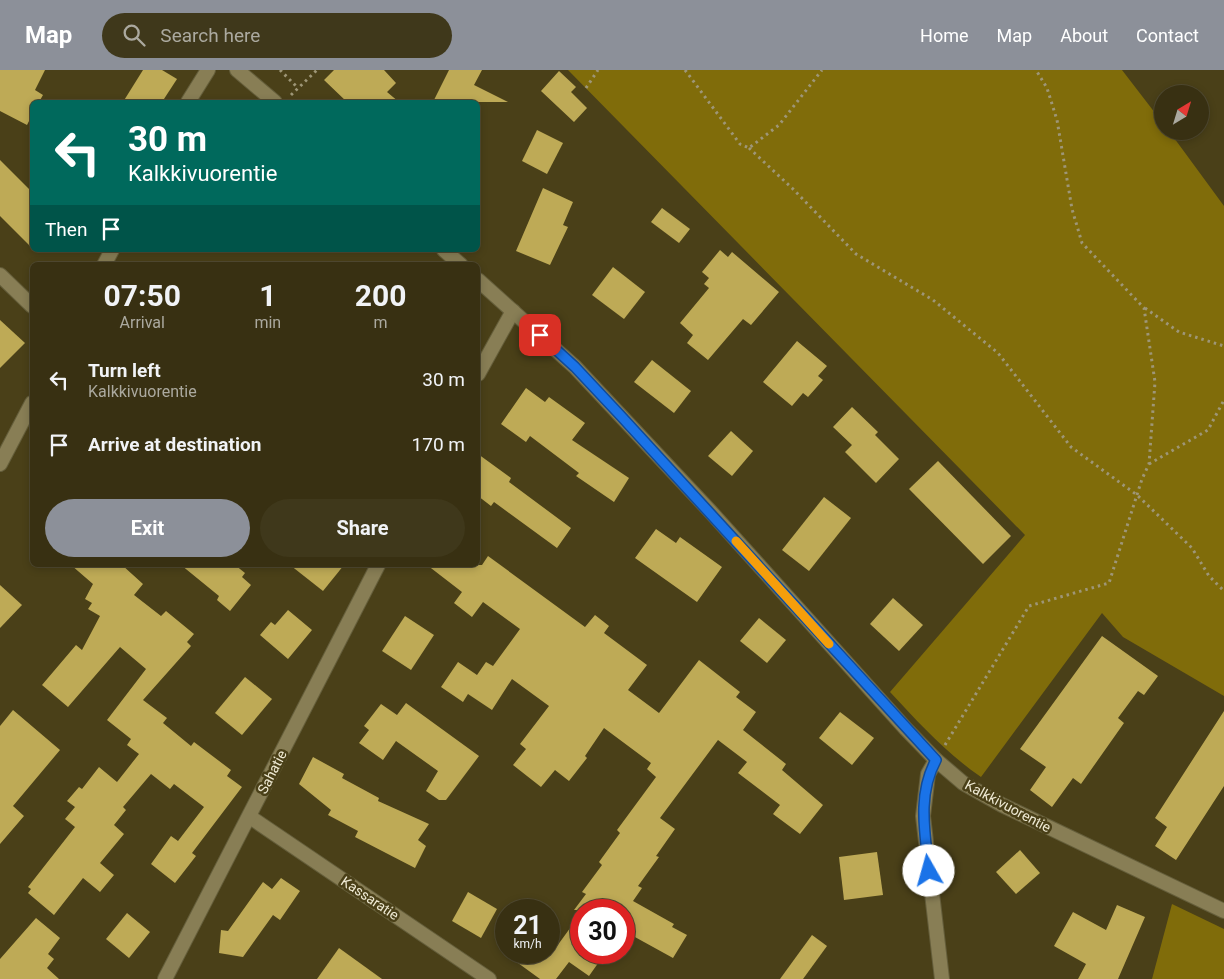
<!DOCTYPE html>
<html lang="en">
<head>
<meta charset="utf-8">
<style>
	body { margin:0; font-family:Roboto,sans-serif; background:#3f381b; color:#f1f3f6; height:100vh; display:flex; flex-direction:column; font-size:19px; white-space:nowrap }
	* { box-sizing:border-box; margin:0 }
	p { font-size:16px; color:#aba99f }
	.icon { flex:none; width:28px; height:28px; fill:none; stroke:currentColor; stroke-width:2; stroke-linecap:round; stroke-linejoin:round }
	.map { position:relative; flex:1; overflow:hidden }
	.side { position:absolute; left:30px; top:192px; width:450px; height:305px; display:flex; flex-direction:column; background:#383012; border-radius:8px; box-shadow:0 2px 8px #0003,0 0 0 1px #524b32 }
	.side>* { flex:none }
	.top-card { position:absolute; left:30px; top:30px; width:450px; height:152px; border-radius:8px; box-shadow:0 2px 8px #0003,0 0 0 1px #524b32; background:#00695c; color:#fff; overflow:hidden }
	.needle { width:32px; rotate:38deg }
	.controls { position:absolute; left:1154px; top:15px; display:grid; gap:10px }
	.controls a { display:grid; place-items:center; width:55px; height:55px; border-radius:50%; background:#383012; box-shadow:0 2px 8px #0003,0 0 0 1px #524b32; font-size:25px }
	.speed { position:absolute; left:495px; top:829px; display:flex; gap:10px; font-size:25px; font-weight:700; text-align:center }
	.speed>* { display:grid; place-content:center; width:65px; height:65px; border-radius:50%; background:#383012; box-shadow:0 2px 8px #0003,0 0 0 1px #524b32; line-height:1 }
	.speed small { font-size:12px; font-weight:400 }
	.speed .limit { border:8px solid #d22; background:#fff; color:#111 }
	.pin { position:absolute; display:grid; place-items:center; width:42px; height:42px; color:#fff; margin:-21px; border-radius:10px; box-shadow:0 2px 8px #0006 }
	.me { position:absolute; width:55px; margin:-28px; rotate:353deg; stroke-linejoin:round; filter:drop-shadow(0 0 4px #0008) }
	.turn { display:flex; align-items:center; gap:18px; height:105px; padding:0 15px; font-size:22px }
	.turn .icon { width:65px; height:65px; stroke-width:2.5 }
	.turn b { display:block; font-size:35px; line-height:42px }
	.then { display:flex; align-items:center; height:48px; padding:0 15px; background:#0003; gap:10px; font-size:19px }
	.eta { display:flex; justify-content:space-evenly; align-items:center; height:85px; text-align:center }
	.eta b { font-size:30px; font-weight:700; line-height:35px }
	.button { display:flex; gap:10px; margin-top:auto; padding:10px 15px }
	.button a { flex:1; height:58px; border-radius:30px; background:#8c9099; color:#fff; font-size:20px; font-weight:700; line-height:58px; text-align:center }
	.button a+a { background:#3f381b; color:#f1f3f6 }
	ul { padding:0; list-style:none }
	li { display:flex; align-items:center; gap:15px; height:65px; padding:0 15px }
	li div { flex:1 }
	li b { display:block; font-size:19px }
	li em { font-style:normal }
	header { display:flex; align-items:center; gap:30px; box-sizing:border-box; height:70px; padding:0 25px; background:#8c9099; color:#fff }
	header strong { font-size:24px }
	nav { display:flex; gap:28px; margin-inline-start:auto; font-size:18px }
	.search { width:350px; height:45px; background:#3f381b; display:flex; align-items:center; gap:12px; box-sizing:border-box; padding:0 18px; border-radius:28px; color:#aba99f; font-size:19px }
	.map>svg:first-child { display:block }
</style>
</head>
<body>
<header>
<strong>Map</strong>
<div class="search"><svg class="icon" aria-label="search" viewBox="0 0 24 24"><circle cx="10" cy="10" r="6"/><path d="M15 15l6 6"/></svg>Search here</div>
<nav><a>Home</a><a>Map</a><a>About</a><a>Contact</a></nav>
</header>
<div class="map">
<svg width="1224" height="909" viewBox="0 0 1224 909">
	<rect width="100%" height="100%" fill="#4a4018"/>
	<g fill="#806c0a">
		<path d="M 568,0 L 1122,0 L 1162,52 L 1162,61 L 1169,61 L 1224,136 L 1224,626 L 1123,567 L 1102,543 L 981,707 C 946,683 919,653 890,622 L 1025,465 Z"/>
		<path d="M 1172,834 L 1224,859 L 1224,909 L 1152,909 Z"/>
	</g>
	<g fill="#beaa56">
		<path d="M 0,0 L 45,0 L 35,20 L 43,25 L 39,32 L 32,32 L 32,45 L 27,55 L 0,41 Z"/>
		<path d="M 143,0 L 162,0 L 177,9 L 162,32 L 123,32 Z"/>
		<path d="M 334,0 L 384,0 L 396,13 L 387,22 L 399,32 L 347,32 L 324,10 Z"/>
		<path d="M 449,0 L 482,0 L 474,15 L 508,32 L 433,32 Z"/>
		<path d="M 559,1 L 576,17 L 571,22 L 587,38 L 574,52 L 541,21 Z"/>
		<path d="M 537,60 L 563,73 L 547,104 L 522,91 Z"/>
		<path d="M 0,90 L 32,122 L 32,178 L 0,146 Z"/>
		<path d="M 543,118 L 573,132 L 563,155 L 568,157 L 550,195 L 516,181 Z"/>
		<path d="M 662,138 L 690,159 L 679,173 L 651,152 Z"/>
		<path d="M 720,180 L 728,187 L 732,182 L 779,222 L 751,255 L 743,249 L 708,290 L 687,273 L 693,265 L 680,253 L 709,218 L 704,214 L 709,208 L 702,202 Z"/>
		<path d="M 613,197 L 645,222 L 624,249 L 592,225 Z"/>
		<path d="M 0,250 L 25,273 L 0,298 Z"/>
		<path d="M 797,271 L 827,296 L 818,306 L 823,310 L 808,327 L 803,323 L 792,336 L 763,312 Z"/>
		<path d="M 652,290 L 691,321 L 674,343 L 634,312 Z"/>
		<path d="M 526,318 L 545,332 L 549,327 L 585,353 L 572,370 L 629,408 L 614,432 L 576,406 L 579,403 L 530,366 L 526,372 L 501,354 Z"/>
		<path d="M 852,337 L 878,362 L 875,365 L 899,389 L 876,413 L 845,382 L 852,375 L 833,357 Z"/>
		<path d="M 731,361 L 753,381 L 732,406 L 708,386 Z"/>
		<path d="M 478,384 L 511,408 L 509,412 L 571,458 L 557,478 L 494,432 L 491,436 L 478,426 Z"/>
		<path d="M 938,391 L 1011,466 L 983,494 L 909,419 Z"/>
		<path d="M 824,427 L 851,448 L 809,501 L 782,480 Z"/>
		<path d="M 656,459 L 676,473 L 680,467 L 722,497 L 697,532 L 635,488 Z"/>
		<path d="M 488,486 L 585,557 L 595,545 L 609,556 L 604,563 L 647,595 L 628,620 L 659,643 L 699,590 L 740,622 L 736,627 L 756,642 L 743,660 L 786,694 L 782,700 L 823,735 L 800,764 L 773,744 L 780,735 L 738,703 L 747,692 L 718,670 L 660,748 L 675,759 L 656,786 L 659,787 L 638,816 L 642,818 L 633,831 L 674,854 L 672,857 L 687,865 L 673,888 L 624,861 L 624,840 L 574,840 L 586,824 L 582,822 L 602,795 L 599,792 L 620,763 L 617,760 L 656,707 L 647,699 L 651,693 L 604,658 L 585,686 L 587,688 L 569,711 L 555,700 L 541,717 L 513,695 L 526,679 L 520,674 L 549,636 L 512,609 L 492,640 L 468,624 L 463,632 L 441,617 L 458,592 L 477,605 L 486,592 L 493,596 L 520,559 L 483,532 L 472,547 L 454,533 L 462,522 L 427,495 L 482,495 Z"/>
		<path d="M 71,495 L 122,495 L 143,514 L 134,525 L 161,546 L 166,541 L 194,564 L 187,572 L 191,576 L 143,630 L 167,648 L 163,653 L 191,676 L 194,672 L 231,700 L 227,706 L 242,717 L 192,783 L 196,786 L 175,813 L 151,794 L 171,766 L 178,771 L 204,737 L 174,714 L 170,719 L 151,704 L 123,737 L 126,740 L 114,755 L 124,764 L 100,793 L 114,805 L 100,822 L 83,808 L 54,845 L 28,823 L 31,819 L 28,817 L 75,757 L 65,749 L 75,737 L 67,731 L 79,717 L 82,719 L 99,697 L 117,712 L 139,684 L 127,675 L 131,669 L 107,650 L 146,599 L 120,577 L 68,637 L 42,615 L 76,575 L 82,580 L 100,546 L 88,539 L 92,533 L 85,529 L 93,514 Z"/>
		<path d="M 181,495 L 235,495 L 245,503 L 242,507 L 251,515 L 230,541 L 217,530 L 219,526 Z"/>
		<path d="M 290,495 L 344,495 L 323,521 Z"/>
		<path d="M 0,515 L 22,535 L 0,558 Z"/>
		<path d="M 893,528 L 923,555 L 899,581 L 870,554 Z"/>
		<path d="M 288,540 L 312,560 L 288,589 L 260,565 L 271,552 L 275,555 Z"/>
		<path d="M 405,546 L 434,565 L 411,600 L 382,581 Z"/>
		<path d="M 759,548 L 786,570 L 767,593 L 740,571 Z"/>
		<path d="M 1102,566 L 1158,606 L 1144,625 L 1138,621 L 1118,648 L 1124,653 L 1081,714 L 1073,708 L 1052,737 L 1030,720 L 1046,697 L 1020,679 Z"/>
		<path d="M 245,607 L 272,629 L 242,665 L 215,643 Z"/>
		<path d="M 406,633 L 479,686 L 446,730 L 439,730 L 426,721 L 438,701 L 396,671 L 383,690 L 359,673 L 369,660 L 364,656 L 381,634 L 397,645 Z"/>
		<path d="M 13,640 L 60,680 L 13,736 L 24,746 L 0,774 L 0,656 Z"/>
		<path d="M 1224,641 L 1224,716 L 1176,790 L 1155,776 L 1167,757 L 1155,748 Z"/>
		<path d="M 840,642 L 874,668 L 852,695 L 819,668 Z"/>
		<path d="M 313,687 L 344,704 L 342,708 L 379,728 L 378,731 L 429,754 L 418,770 L 426,776 L 415,798 L 355,767 L 358,761 L 328,745 L 331,740 L 299,714 Z"/>
		<path d="M 1020,780 L 1040,803 L 1016,824 L 996,802 Z"/>
		<path d="M 877,782 L 883,825 L 844,830 L 839,787 Z"/>
		<path d="M 281,808 L 300,821 L 280,850 L 273,845 L 243,887 L 219,883 L 221,860 L 228,861 L 263,812 L 272,819 Z"/>
		<path d="M 468,822 L 497,839 L 481,868 L 452,851 Z"/>
		<path d="M 1117,835 L 1145,847 L 1118,909 L 1078,909 L 1086,894 L 1054,876 L 1073,842 L 1106,860 Z"/>
		<path d="M 127,843 L 150,862 L 129,888 L 106,869 Z"/>
		<path d="M 581,843 L 581,882 L 606,882 L 589,906 L 569,892 L 556,909 L 540,909 L 503,882 L 552,883 Z"/>
		<path d="M 36,848 L 60,868 L 48,884 L 54,889 L 47,898 L 59,909 L 0,909 L 0,889 Z"/>
		<path d="M 812,865 L 827,876 L 803,909 L 780,909 Z"/>
		<path d="M 339,878 L 382,909 L 317,909 Z"/>
	</g>
	<g fill="none" stroke-linecap="round" stroke-linejoin="round">
		<g stroke="#655e3b" stroke-width="16">
			<g id="minor">
				<path d="M 0,205 L 32,236"/>
				<path d="M 478,304 L 513,241"/>
				<path d="M 936,690 L 928,704 L 923,746 L 942,909"/>
				<path d="M 250,747 L 489,909"/>
				<path d="M 165,909 L 378,495"/>
			</g>
		</g>
		<g stroke="#655e3b" stroke-width="16">
			<g id="tertiary">
				<path d="M 237,0 L 275,32"/>
				<path d="M 188,32 L 208,0"/>
				<path d="M 444,180 L 461,195"/>
				<path d="M 104,195 L 112,180"/>
				<path d="M 478,210 L 575,297 L 710,441 L 906,659 L 936,690 L 963,713 L 1002,735 L 1224,841"/>
				<path d="M 0,394 L 32,333"/>
			</g>
		</g>
		<g stroke="#9e9677" stroke-width="3" stroke-dasharray="2.5 4" stroke-linecap="butt">
			<path d="M 280,0 L 298,18"/>
			<path d="M 685,0 L 740,74 L 749,78 L 779,55 L 822,0"/>
			<path d="M 586,18 L 598,0"/>
			<path d="M 291,25 L 317,0"/>
			<path d="M 749,78 L 793,119 L 856,184 L 933,230 L 998,283 L 1071,377 L 1137,425 L 1192,478 L 1209,506 L 1224,521"/>
			<path d="M 1145,238 L 1179,262 L 1224,276"/>
			<path d="M 1149,394 L 1208,360 L 1224,330"/>
			<path d="M 945,675 L 1029,536 L 1109,513 L 1142,409 L 1149,394 L 1155,312 L 1144,238 L 1082,173 L 1072,139 L 1057,50 L 1047,18 L 1036,0"/>
		</g>
		<use href="#minor" stroke="#887e55" stroke-width="14"/>
		<use href="#tertiary" stroke="#887e55" stroke-width="14"/>
	</g>
	<g fill="none" stroke-linecap="round" stroke-linejoin="round">
		<g stroke="#114b97" stroke-width="12">
			<path id="route" d="M 540,265 L 575,297 L 620,345 L 936,690 C 917,725 925,763 929,801"/>
		</g>
		<use href="#route" stroke="#1a73e8" stroke-width="9"/>
		<path stroke="#f59e0b" stroke-width="9" d="M 736,471 L 829,574"/>
	</g>
	<g text-anchor="middle" dominant-baseline="central" stroke-width="5" stroke-linejoin="round" paint-order="stroke">
		<g font-size="14" fill="#efead4" stroke="#4a4018">
			<text transform="translate(272 702) rotate(-63)">Sahatie</text>
			<text transform="translate(1008 736) rotate(28)">Kalkkivuorentie</text>
			<text transform="translate(370 828) rotate(34)">Kassaratie</text>
		</g>
	</g>
</svg>
<div class="controls">
<a><svg class="needle" viewBox="-14 -14 28 28"><path d="M0-13l5 13h-10z" fill="#e53935"/><path d="M0 13l5-13h-10z" fill="#aba99f"/></svg></a>
</div>
<div class="speed"><div>21<small>km/h</small></div><div class="limit">30</div></div>
<div class="pin" style="left:540px;top:265px;background:#d93025"><svg class="icon" aria-label="arrive" viewBox="0 0 24 24"><path d="M6 21V4h12l-3 4 3 4H6"/></svg></div>
<svg class="me" style="left:929px;top:801px" viewBox="-20 -20 40 40"><circle r="19" fill="#fff"/><path d="M0-13L10 11 0 6-10 11z" fill="#1a73e8"/></svg>
<div class="top-card">
<div class="turn"><svg class="icon" aria-label="left" viewBox="0 0 24 24"><path d="M17 20v-9H6M10 6l-5 5 5 5"/></svg><div><b>30 m</b>Kalkkivuorentie</div></div>
<div class="then">Then<svg class="icon" aria-label="arrive" viewBox="0 0 24 24"><path d="M6 21V4h12l-3 4 3 4H6"/></svg></div>
</div>
<section class="side">
<div class="eta">
<div><b>07:50</b><p>Arrival</p></div>
<div><b>1</b><p>min</p></div>
<div><b>200</b><p>m</p></div>
</div>
<ul>
<li><svg class="icon" aria-label="left" viewBox="0 0 24 24"><path d="M17 20v-9H6M10 6l-5 5 5 5"/></svg><div><b>Turn left</b><p>Kalkkivuorentie</p></div><em>30 m</em></li>
<li><svg class="icon" aria-label="arrive" viewBox="0 0 24 24"><path d="M6 21V4h12l-3 4 3 4H6"/></svg><div><b>Arrive at destination</b></div><em>170 m</em></li>
</ul>
<div class="button"><a>Exit</a><a>Share</a></div>
</section>
</div>
</body>
</html>
